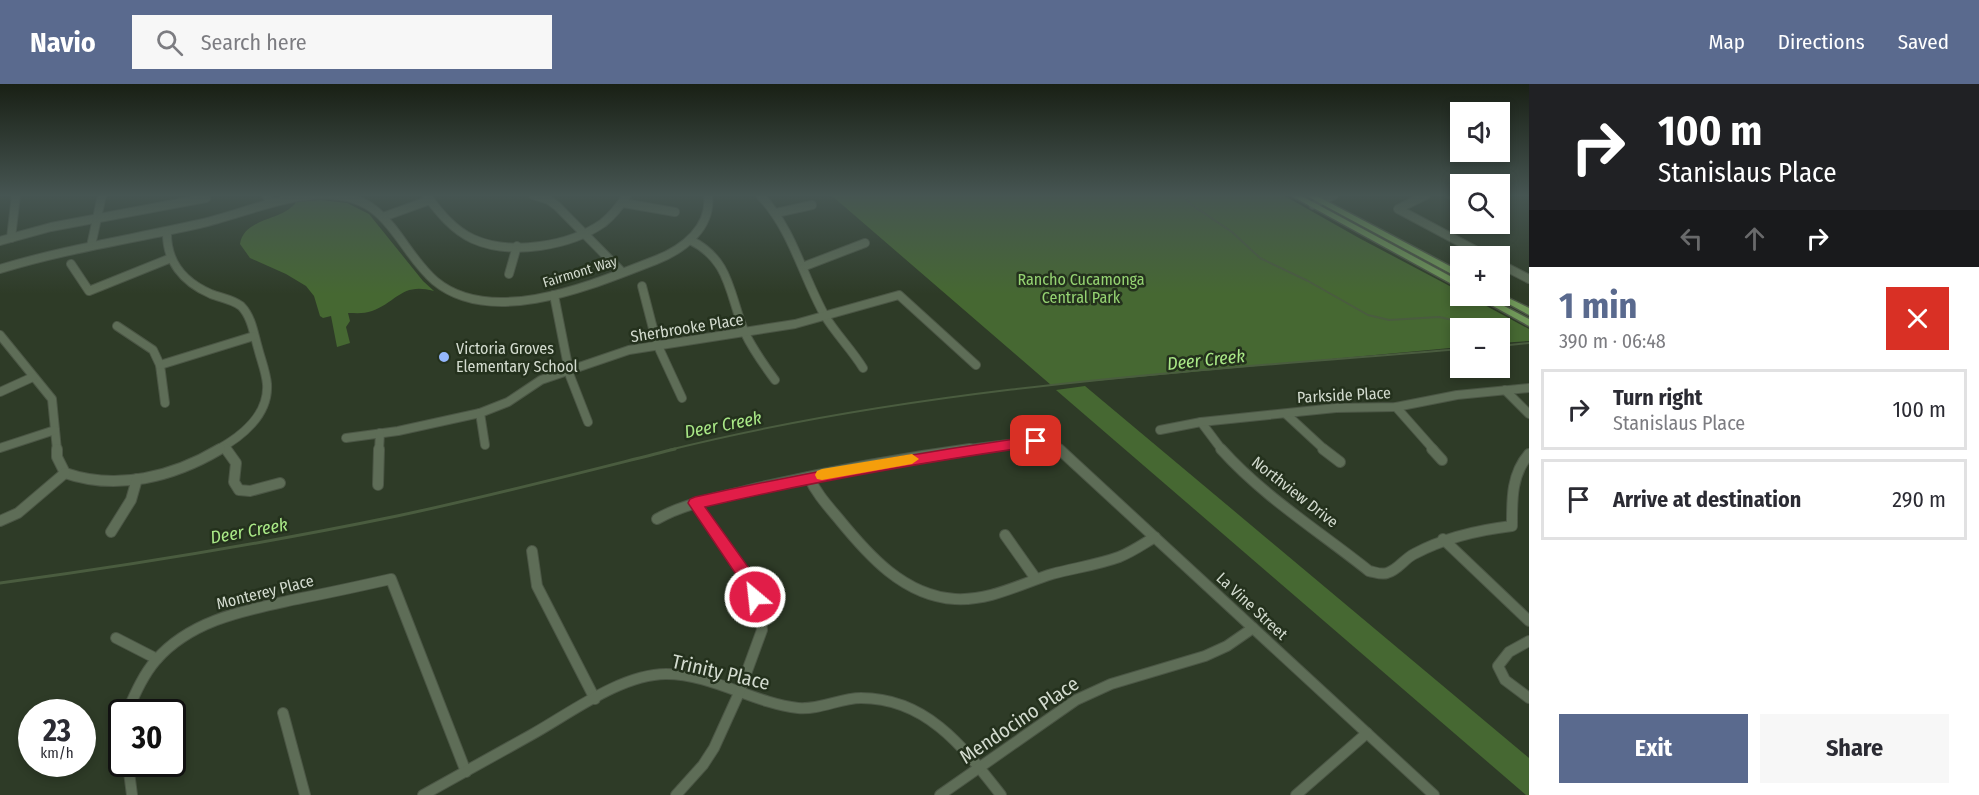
<!DOCTYPE html>
<html lang="en">
<head>
<meta charset="utf-8">
<style>
	body { margin:0; font-family:"Fira Sans Condensed",sans-serif; background:#f7f7f7; color:#2b2b33; height:100vh; display:flex; flex-direction:column; font-size:22px; white-space:nowrap }
	* { box-sizing:border-box; margin:0 }
	p { font-size:20px; color:#7c7c81 }
	.icon { flex:none; width:33px; height:33px; fill:none; stroke:currentColor; stroke-width:2; stroke-linecap:round; stroke-linejoin:round }
	.map { position:relative; flex:1; overflow:hidden }
	.sheet { display:flex; flex-direction:column; background:#fff; width:450px }
	.sheet>* { flex:none }
	.guide { background:#202124; color:#fff; overflow:hidden }
	.controls { position:absolute; left:1450px; top:18px; display:grid; gap:12px }
	.controls a { display:grid; place-items:center; width:60px; height:60px; border-radius:0px; background:#fff; box-shadow:0 3px 9px #0003; font-size:30px }
	.speed { position:absolute; left:18px; top:615px; display:flex; gap:12px; font-size:30px; font-weight:700; text-align:center }
	.speed>* { display:grid; place-content:center; width:78px; height:78px; border-radius:50%; background:#fff; box-shadow:0 3px 9px #0003; line-height:1 }
	.speed small { font-size:15px; font-weight:400 }
	.speed .limit { border:3px solid #111; border-radius:9px; background:#fff; color:#111 }
	.pin { position:absolute; display:grid; place-items:center; width:51px; height:51px; color:#fff; margin:-26px; border-radius:12px; box-shadow:0 3px 9px #0006 }
	.me { position:absolute; width:66px; margin:-33px; rotate:332deg; stroke-linejoin:round; filter:drop-shadow(0 0 4px #0008) }
	.turn { display:flex; align-items:center; gap:21px; height:126px; padding:0 30px; font-size:27px }
	.turn .icon { width:78px; height:78px; stroke-width:2.5 }
	.turn b { display:block; font-size:42px; line-height:51px }
	.lanes { display:flex; align-items:center; height:57px; padding:0 30px; background:#0003; justify-content:center; gap:30px; direction:ltr }
	.lanes .off { opacity:.35 }
	.round { display:grid; place-items:center; flex:none; width:63px; height:63px; border-radius:0px; background:#f7f7f7 }
	.head { display:flex; align-items:center; justify-content:space-between; height:102px; padding:0 30px }
	h1 { font-size:36px; font-weight:700; line-height:45px; color:#5a6a8e }
	.button { display:flex; gap:12px; margin-top:auto; padding:12px 30px }
	.button a { flex:1; height:69px; border-radius:0px; background:#5a6a8e; color:#fff; font-size:24px; font-weight:700; line-height:69px; text-align:center }
	.button a+a { background:#f7f7f7; color:#2b2b33 }
	ul { padding:0; list-style:none }
	li { display:flex; align-items:center; gap:18px; height:81px; margin:0 12px 9px; padding:0 18px; border:3px solid #e1e1e2; border-radius:0px }
	li div { flex:1 }
	li b { display:block; font-size:22px }
	li em { font-style:normal }
	header { display:flex; align-items:center; gap:36px; box-sizing:border-box; height:84px; padding:0 30px; background:#5a6a8e; color:#fff }
	header strong { font-size:28px }
	nav { display:flex; gap:33px; margin-inline-start:auto; font-size:21px }
	.search { width:420px; height:54px; background:#f7f7f7; display:flex; align-items:center; gap:15px; box-sizing:border-box; padding:0 21px; border-radius:0px; color:#7c7c81; font-size:22px }
	main { display:flex; flex:1; min-height:0 }
	.map>svg:first-child { display:block }
</style>
</head>
<body>
<header>
<strong>Navio</strong>
<div class="search"><svg class="icon" aria-label="search" viewBox="0 0 24 24"><circle cx="10" cy="10" r="6"/><path d="M15 15l6 6"/></svg>Search here</div>
<nav><a>Map</a><a>Directions</a><a>Saved</a></nav>
</header>
<main>
<div class="map">
<svg width="1529" height="711" viewBox="0 0 1529 711">
	<rect width="100%" height="100%" fill="#2e3b27"/>
	<g fill="#466832">
		<path d="M 831,111 L 1283,111 L 1359,154 L 1461,208 L 1461,212 L 1468,212 L 1529,245 L 1529,257 L 1500,259 L 1500,244 L 1461,244 L 1461,263 L 1051,301 Z"/>
		<path d="M 320,116 L 347,119 L 369,130 L 423,197 L 434,207 C 402,198 398,217 372,227 C 364,230 356,229 348,229 L 350,237 L 346,243 L 350,259 L 337,263 L 331,232 L 323,234 L 320,232 L 314,212 L 306,202 L 286,190 L 250,174 L 240,160 C 244,133 284,137 296,118 Z"/>
		<path d="M 1085,302 L 1529,674 L 1529,711 L 1526,711 L 1056,306 Z"/>
	</g>
	<g fill="none" stroke-linecap="round" stroke-linejoin="round">
		<g stroke="#4a5c3f" stroke-width="2">
			<path d="M 1182,111 L 1192,121 L 1232,148 L 1260,174 L 1308,197 L 1368,231 L 1389,236 L 1439,233 L 1476,241 L 1494,238"/>
			<path d="M 1500,262 L 1529,259"/>
			<path d="M 669,366 C 927,302 1196,287 1461,265"/>
		</g>
		<path stroke="#4a5c3f" stroke-width="3" d="M 0,499 C 133,481 266,459 397,432 C 491,412 583,388 675,365"/>
		<g stroke="#4b5645" stroke-width="10">
			<g id="minor-far1">
				<path d="M 266,111 L 271,119"/>
				<path d="M 426,111 C 439,128 453,146 473,155 C 511,172 570,162 603,139 C 613,131 620,122 627,111"/>
				<path d="M 533,111 L 549,116 L 557,122 L 622,188"/>
				<path d="M 760,111 C 793,146 802,191 825,232 C 836,250 852,266 863,284"/>
				<path d="M 1426,111 L 1398,125 L 1486,172"/>
				<path d="M 1450,111 L 1461,116"/>
				<path d="M 623,119 L 675,128"/>
				<path d="M 1313,121 L 1334,111"/>
				<path d="M 776,129 L 812,121"/>
				<path d="M 383,133 L 430,116"/>
				<path d="M 167,147 C 166,177 183,198 211,210 C 221,214 232,215 241,222 C 252,233 254,251 258,264 C 261,276 266,288 267,300 C 269,331 241,353 217,366"/>
				<path d="M 11,154 L 16,111"/>
				<path d="M 690,156 C 731,176 729,211 745,249 C 753,266 764,281 775,296"/>
				<path d="M 0,157 L 51,143 L 206,114"/>
				<path d="M 91,162 L 102,111"/>
				<path d="M 71,180 L 89,207 L 171,174"/>
				<path d="M 1500,180 L 1529,195"/>
				<path d="M 805,182 L 865,159"/>
				<path d="M 0,185 C 65,165 133,155 199,140 C 243,130 285,109 331,111 C 390,113 398,165 435,197 C 493,245 596,199 656,176 C 684,165 712,143 708,111"/>
				<path d="M 509,190 L 517,162"/>
				<path d="M 642,202 L 657,260 L 682,314"/>
				<path d="M 554,211 L 570,292 L 588,338"/>
				<path d="M 117,242 L 153,266 L 160,281 L 165,319"/>
				<path d="M 0,251 L 52,315 L 57,366"/>
				<path d="M 160,281 L 254,252"/>
				<path d="M 1505,306 L 1529,330"/>
				<path d="M 0,308 L 33,293"/>
				<path d="M 1396,323 L 1434,366"/>
				<path d="M 480,329 L 485,361"/>
				<path d="M 1286,330 L 1325,366"/>
				<path d="M 1201,338 L 1222,366"/>
				<path d="M 1160,346 L 1201,338 L 1336,324 L 1396,323 L 1457,311 L 1529,304"/>
				<path d="M 346,354 L 398,347 L 480,329 L 508,318 L 541,296 L 629,266 L 795,240 L 899,211 L 976,281"/>
				<path d="M 225,363 L 227,366"/>
				<path d="M 0,364 L 55,346"/>
				<path d="M 379,366 L 380,349"/>
				<path d="M 960,366 L 1048,355 L 1060,366"/>
			</g>
		</g>
		<g stroke="#4b5645" stroke-width="12">
			<g id="minor">
				<path d="M 57,365 L 57,373 L 65,389"/>
				<path d="M 226,365 L 236,379 L 234,398 L 239,406 L 250,407 L 280,399"/>
				<path d="M 1059,365 L 1434,711"/>
				<path d="M 1221,365 C 1264,413 1319,447 1369,487 C 1375,488 1381,491 1387,489 C 1398,486 1404,475 1414,470 C 1444,454 1478,446 1512,442 C 1512,416 1511,391 1529,370"/>
				<path d="M 1323,365 L 1340,378"/>
				<path d="M 1432,365 L 1442,376"/>
				<path d="M 65,389 C 117,407 173,393 220,365"/>
				<path d="M 809,393 C 816,409 827,421 838,434 C 868,471 904,512 955,515 C 990,517 1020,500 1052,490 C 1074,484 1097,481 1119,473 C 1132,468 1143,460 1155,453"/>
				<path d="M 378,401 L 379,365"/>
				<path d="M 657,435 C 685,419 718,414 749,406 C 822,389 896,375 970,365"/>
				<path d="M 0,437 L 18,429 L 65,389"/>
				<path d="M 111,448 L 131,416 L 137,395"/>
				<path d="M 1005,451 L 1036,495"/>
				<path d="M 1443,455 L 1529,537"/>
				<path d="M 532,467 L 537,502 L 595,615"/>
				<path d="M 116,554 L 157,575"/>
				<path d="M 1529,557 L 1509,568 L 1498,582 L 1505,596 L 1529,614"/>
				<path d="M 127,628 C 135,610 143,591 156,576 C 192,535 247,526 297,515 C 328,509 360,502 391,495 L 466,688"/>
				<path d="M 283,629 L 305,711"/>
				<path d="M 128,680 L 132,711"/>
				<path d="M 423,711 C 459,691 495,671 531,651 C 569,630 621,590 666,590 C 712,590 753,619 798,624 C 820,626 840,614 861,614 C 927,614 964,664 1001,711"/>
				<path d="M 676,711 L 703,681 L 714,664 L 739,609 L 762,546 L 760,526 L 751,499 L 695,419"/>
				<path d="M 940,711 L 1076,616 L 1111,600 L 1205,572 L 1227,562 L 1253,544"/>
				<path d="M 1296,711 L 1367,649"/>
			</g>
		</g>
		<g stroke="#4b5645" stroke-width="3">
			<g id="major">
				<path d="M 1290,111 L 1300,111 L 1461,198 L 1461,205 Z"/>
				<path d="M 1305,111 L 1315,111 L 1461,188 L 1461,195 Z"/>
				<path d="M 1500,210 L 1529,224 L 1529,231 L 1494,212 L 1500,212 Z"/>
				<path d="M 1475,212 L 1485,212 L 1529,235 L 1529,242 Z"/>
			</g>
		</g>
		<use href="#minor-far1" stroke="#5e6d57" stroke-width="8"/>
		<use href="#minor" stroke="#5e6d57" stroke-width="10"/>
		<use href="#major" fill="#709859" fill-rule="evenodd"/>
	</g>
	<linearGradient id="sky" x2="0" y2="1"><stop stop-color="#192015"/><stop offset="0.53" stop-color="#465552"/><stop offset="1" stop-color="#465552" stop-opacity="0"/></linearGradient>
	<rect width="1529" height="210" fill="url(#sky)"/>
	<path fill="#e11d48" stroke="#92132f" stroke-width="1.5" d="M 1036,352 L 1043,357 L 1036,362 C 925,378 815,397 705,423 L 756,494 L 763,513 L 761,518 L 755,520 L 750,518 L 744,502 L 688,419 L 690,415 L 695,413 C 808,388 921,368 1036,352 Z"/>
	<path fill="#f59e0b" d="M 912,370 L 919,375 L 912,380 L 822,396 L 817,395 L 815,391 L 817,387 L 822,385 Z"/>
	<circle fill="#94b7fd" stroke="#24311d" stroke-width="2" cx="444" cy="273" r="6"/>
	<g text-anchor="middle" dominant-baseline="central" stroke-width="5" stroke-linejoin="round" paint-order="stroke">
		<g font-size="14" fill="#d3dbcf" stroke="#24311d">
			<text transform="translate(580 188) rotate(-17)">Fairmont Way</text>
		</g>
		<g font-size="16" fill="#95d372" stroke="#24311d">
			<text x="1081" y="195">Rancho Cucamonga<tspan x="1081" dy="18">Central Park</tspan></text>
		</g>
		<g font-size="16" fill="#d3dbcf" stroke="#24311d">
			<text transform="translate(687 244) rotate(-9)">Sherbrooke Place</text>
			<text transform="translate(1344 311) rotate(-3)">Parkside Place</text>
			<text transform="translate(1295 408) rotate(38)">Northview Drive</text>
			<text transform="translate(265 508) rotate(-14)">Monterey Place</text>
			<text transform="translate(1252 522) rotate(43)">La Vine Street</text>
		</g>
		<g font-size="16" fill="#d3dbcf" stroke="#24311d" text-anchor="start">
			<text x="456" y="264">Victoria Groves<tspan x="456" dy="18">Elementary School</tspan></text>
		</g>
		<g font-size="18" font-style="italic" fill="#aae987" stroke="#24311d">
			<text transform="translate(1206 276) rotate(-6)">Deer Creek</text>
			<text transform="translate(723 341) rotate(-11)">Deer Creek</text>
			<text transform="translate(249 447) rotate(-10)">Deer Creek</text>
		</g>
		<g font-size="20" fill="#d3dbcf" stroke="#24311d">
			<text transform="translate(721 588) rotate(13)">Trinity Place</text>
			<text transform="translate(1019 636) rotate(-34)">Mendocino Place</text>
		</g>
	</g>
</svg>
<div class="controls">
<a><svg class="icon" aria-label="sound" viewBox="0 0 24 24"><path d="M4 9h4l5-4v14l-5-4H4zM17 9q2 3 0 6"/></svg></a>
<a><svg class="icon" aria-label="search" viewBox="0 0 24 24"><circle cx="10" cy="10" r="6"/><path d="M15 15l6 6"/></svg></a>
<a>+</a>
<a>−</a>
</div>
<div class="speed"><div>23<small>km/h</small></div><div class="limit">30</div></div>
<div class="pin" style="left:1036px;top:357px;background:#d93025"><svg class="icon" aria-label="arrive" viewBox="0 0 24 24"><path d="M6 21V4h12l-3 4 3 4H6"/></svg></div>
<svg class="me" style="left:755px;top:513px" viewBox="-20 -20 40 40"><circle r="17" fill="#e11d48" stroke="#fff" stroke-width="3"/><path d="M0-11L8 9 0 5-8 9z" fill="#fff"/></svg>
</div>
<section class="sheet">
<div class="guide">
<div class="turn"><svg class="icon" aria-label="right" viewBox="0 0 24 24"><path d="M7 20v-9h11M14 6l5 5-5 5"/></svg><div><b>100 m</b>Stanislaus Place</div></div>
<div class="lanes"><svg class="icon off" aria-label="left" viewBox="0 0 24 24"><path d="M17 20v-9H6M10 6l-5 5 5 5"/></svg><svg class="icon off" aria-label="ahead" viewBox="0 0 24 24"><path d="M12 20V5M6 11l6-6 6 6"/></svg><svg class="icon" aria-label="right" viewBox="0 0 24 24"><path d="M7 20v-9h11M14 6l5 5-5 5"/></svg></div>
</div>
<div class="head"><div><h1>1 min</h1><p>390 m · 06:48</p></div><a class="round" style="background:#d93025;color:#fff"><svg class="icon" aria-label="close" viewBox="0 0 24 24"><path d="M6 6l12 12M18 6L6 18"/></svg></a></div>
<ul>
<li><svg class="icon" aria-label="right" viewBox="0 0 24 24"><path d="M7 20v-9h11M14 6l5 5-5 5"/></svg><div><b>Turn right</b><p>Stanislaus Place</p></div><em>100 m</em></li>
<li><svg class="icon" aria-label="arrive" viewBox="0 0 24 24"><path d="M6 21V4h12l-3 4 3 4H6"/></svg><div><b>Arrive at destination</b></div><em>290 m</em></li>
</ul>
<div class="button"><a>Exit</a><a>Share</a></div>
</section>
</main>
</body>
</html>
